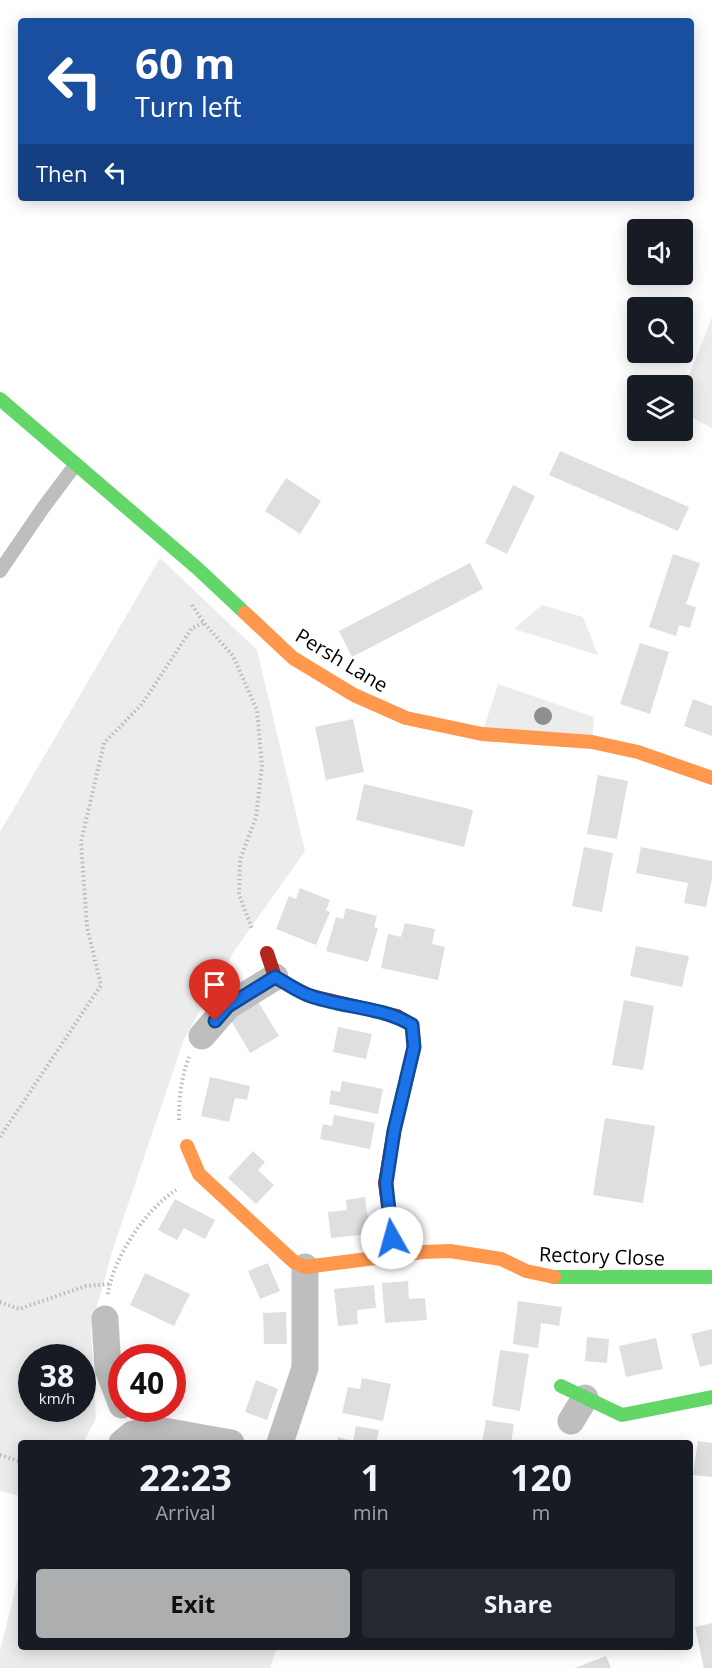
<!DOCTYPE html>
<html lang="en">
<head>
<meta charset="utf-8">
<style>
	body { margin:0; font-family:"Open Sans",sans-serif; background:#242831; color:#f1f3f6; height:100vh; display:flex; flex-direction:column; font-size:22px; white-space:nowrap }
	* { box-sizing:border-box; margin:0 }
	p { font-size:20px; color:#9ea1a6 }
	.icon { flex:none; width:33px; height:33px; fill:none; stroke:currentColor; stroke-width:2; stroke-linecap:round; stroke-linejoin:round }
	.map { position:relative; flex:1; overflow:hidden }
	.drawer { position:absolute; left:18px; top:1440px; width:675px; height:210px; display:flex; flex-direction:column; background:#171b24; border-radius:6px; box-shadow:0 3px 15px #0003 }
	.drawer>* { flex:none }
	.banner { position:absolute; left:18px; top:18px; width:676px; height:183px; border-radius:6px; box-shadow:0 3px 15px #0003; background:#1a4fa0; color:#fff; overflow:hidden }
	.fabs { position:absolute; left:627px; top:219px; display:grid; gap:12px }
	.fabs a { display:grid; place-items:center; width:66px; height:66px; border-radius:6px; background:#171b24; box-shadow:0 3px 15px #0003; font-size:30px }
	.speed { position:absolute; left:18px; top:1344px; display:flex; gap:12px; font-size:30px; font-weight:700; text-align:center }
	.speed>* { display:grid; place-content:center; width:78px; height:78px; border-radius:50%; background:#171b24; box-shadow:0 3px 15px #0003; line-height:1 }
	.speed small { font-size:15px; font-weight:400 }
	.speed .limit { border:9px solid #d22; background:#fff; color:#111 }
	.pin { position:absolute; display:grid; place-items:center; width:51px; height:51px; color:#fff; margin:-62px -26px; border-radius:50% 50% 50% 0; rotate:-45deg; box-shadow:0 0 6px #0007 }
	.pin .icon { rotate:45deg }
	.me { position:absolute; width:66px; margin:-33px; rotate:353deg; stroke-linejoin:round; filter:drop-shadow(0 0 4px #0008) }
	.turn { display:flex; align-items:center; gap:21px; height:126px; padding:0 18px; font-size:27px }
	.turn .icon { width:78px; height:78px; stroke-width:2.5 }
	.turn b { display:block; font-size:42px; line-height:51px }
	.then { display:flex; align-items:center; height:57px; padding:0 18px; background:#0003; gap:12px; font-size:22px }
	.eta { display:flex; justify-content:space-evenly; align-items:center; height:102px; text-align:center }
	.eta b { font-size:36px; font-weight:700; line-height:42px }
	.primary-button { display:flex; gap:12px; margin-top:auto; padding:12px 18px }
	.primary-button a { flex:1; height:69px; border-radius:6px; background:#adaeaf; color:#111; font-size:24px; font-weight:700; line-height:69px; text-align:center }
	.primary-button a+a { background:#242831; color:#f1f3f6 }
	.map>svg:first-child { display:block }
</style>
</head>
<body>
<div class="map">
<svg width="712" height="1668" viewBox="0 0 712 1668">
	<rect width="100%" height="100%" fill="#fff"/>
	<g fill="#ececec" fill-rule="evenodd">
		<path d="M 712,317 L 712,428 L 683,413 L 683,391 Z"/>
		<path d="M 160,558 L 257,650 L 305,851 L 233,953 L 184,1039 L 112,1252 L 91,1328 L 96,1418 L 83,1443 L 21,1443 L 21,1496 L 0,1491 L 0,832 ZM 32,1358 L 82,1358 L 82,1408 L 32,1408 Z"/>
		<path d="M 542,605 L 583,617 L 598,655 L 514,629 Z"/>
		<path d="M 498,684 L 594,717 L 592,742 L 482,734 Z"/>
		<path d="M 21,1566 L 21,1647 L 277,1647 L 270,1668 L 0,1668 L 0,1651 Z"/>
	</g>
	<g fill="#dfdfdf">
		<path d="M 560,451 L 689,507 L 678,531 L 549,475 Z"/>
		<path d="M 286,478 L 321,501 L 300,534 L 265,511 Z"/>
		<path d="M 513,485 L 535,496 L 507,554 L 485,543 Z"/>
		<path d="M 673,554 L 700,563 L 686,604 L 696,607 L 690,628 L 679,625 L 676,636 L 649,627 Z"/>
		<path d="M 470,563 L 483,589 L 352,657 L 339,631 Z"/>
		<path d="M 640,643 L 669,652 L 650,714 L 620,704 Z"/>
		<path d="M 693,699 L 712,706 L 712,736 L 684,726 Z"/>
		<path d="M 353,719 L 364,772 L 326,780 L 315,727 Z"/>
		<path d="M 598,775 L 628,781 L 617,839 L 587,834 Z"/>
		<path d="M 364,784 L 473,810 L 464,847 L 356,820 Z"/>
		<path d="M 584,847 L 613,853 L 602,912 L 572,906 Z"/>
		<path d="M 641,847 L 712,861 L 712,879 L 706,907 L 684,903 L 688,883 L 636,873 Z"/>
		<path d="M 300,888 L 330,900 L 326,910 L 330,912 L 316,945 L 276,929 L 289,896 L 296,899 Z"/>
		<path d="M 346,908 L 377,916 L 374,927 L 378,928 L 368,962 L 326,951 L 336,917 L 343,919 Z"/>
		<path d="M 405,923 L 435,929 L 432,944 L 445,947 L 438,980 L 381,968 L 388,934 L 401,937 Z"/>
		<path d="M 636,946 L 689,956 L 682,987 L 630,976 Z"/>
		<path d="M 257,1000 L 279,1036 L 250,1053 L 229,1017 Z"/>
		<path d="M 624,1000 L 654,1006 L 643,1070 L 612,1065 Z"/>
		<path d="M 338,1027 L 372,1034 L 366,1059 L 333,1052 Z"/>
		<path d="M 210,1077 L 250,1086 L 247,1100 L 235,1098 L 229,1122 L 201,1116 Z"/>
		<path d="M 342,1081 L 383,1089 L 378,1114 L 329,1104 L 331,1090 L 340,1092 Z"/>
		<path d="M 334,1115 L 375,1123 L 370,1149 L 320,1139 L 323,1124 L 332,1126 Z"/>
		<path d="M 605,1118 L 655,1126 L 643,1203 L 593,1195 Z"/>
		<path d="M 253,1151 L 265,1162 L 258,1170 L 274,1185 L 256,1204 L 228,1178 Z"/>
		<path d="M 365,1197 L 370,1234 L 331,1238 L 328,1212 L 347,1210 L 346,1200 Z"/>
		<path d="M 175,1199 L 215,1220 L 205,1239 L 184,1228 L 177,1240 L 158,1230 Z"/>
		<path d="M 268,1263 L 280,1291 L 260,1299 L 248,1271 Z"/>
		<path d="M 145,1273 L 190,1294 L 174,1326 L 130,1305 Z"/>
		<path d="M 408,1281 L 409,1299 L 425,1298 L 427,1320 L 385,1323 L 382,1283 Z"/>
		<path d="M 374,1285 L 376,1308 L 357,1310 L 358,1324 L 338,1326 L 334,1289 Z"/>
		<path d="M 518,1301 L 562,1307 L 559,1326 L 541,1323 L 538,1348 L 513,1344 Z"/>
		<path d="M 286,1312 L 287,1344 L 264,1344 L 263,1313 Z"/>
		<path d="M 712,1329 L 712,1364 L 700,1367 L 691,1334 Z"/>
		<path d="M 587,1337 L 609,1339 L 607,1363 L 585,1361 Z"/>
		<path d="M 656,1338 L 663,1369 L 626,1377 L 619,1346 Z"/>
		<path d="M 500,1350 L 529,1354 L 520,1411 L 492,1406 Z"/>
		<path d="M 362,1378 L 391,1384 L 383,1421 L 342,1413 L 348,1387 L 360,1389 Z"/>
		<path d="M 256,1380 L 278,1389 L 267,1420 L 245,1412 Z"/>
		<path d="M 486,1420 L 514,1424 L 511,1443 L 482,1443 Z"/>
		<path d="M 356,1426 L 379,1430 L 376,1443 L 337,1443 L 338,1437 L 353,1441 Z"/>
		<path d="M 698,1441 L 712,1443 L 712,1477 L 693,1475 Z"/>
		<path d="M 712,1623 L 712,1668 L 704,1668 L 695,1627 Z"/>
		<path d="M 606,1656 L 611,1668 L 575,1668 Z"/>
	</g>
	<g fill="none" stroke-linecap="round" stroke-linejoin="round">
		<g stroke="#b9b9b9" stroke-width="4" stroke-dasharray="1.5 3" stroke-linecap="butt">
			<path d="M 192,605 L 204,623 L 233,656 L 257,710 L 262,766 L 256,817 L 240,860 L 239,894 L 252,929"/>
			<path d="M 179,1120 C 179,1099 181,1078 189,1057"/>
			<path d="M 0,1137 L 101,985 L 87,927 L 81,842 L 104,743 L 142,704 L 192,628 L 204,623"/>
			<path d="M 108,1294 C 113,1258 145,1210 176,1190"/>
			<path d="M 0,1302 L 19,1309 L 86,1286 L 110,1284"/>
			<path d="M 0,1455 L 21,1462"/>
		</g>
		<path stroke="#bebebe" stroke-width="14" d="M 0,571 L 43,508 L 76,464"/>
		<g stroke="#bebebe" stroke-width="27">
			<path d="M 202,1036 L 228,1006 L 275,977"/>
			<path d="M 105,1319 L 108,1369 L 122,1405"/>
			<path d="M 571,1421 L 585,1398"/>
			<path d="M 122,1443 L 133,1434 L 164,1431 L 231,1443"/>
			<path d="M 280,1443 L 305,1368 L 305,1267"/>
		</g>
		<g stroke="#63d668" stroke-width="14">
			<path d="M 0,399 L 197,568 L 245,613"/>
			<path d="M 554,1277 L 712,1277"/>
			<path d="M 561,1386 L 622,1415 L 712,1397"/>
		</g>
		<g stroke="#ff974d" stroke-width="14">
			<path d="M 245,613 L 293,658 L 354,695 L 406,718 L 482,734 L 592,742 L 638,752 L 712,778"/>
			<path d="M 187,1146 L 199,1174 L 294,1262 L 305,1267 L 423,1252 L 450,1251 L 501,1259 L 526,1271 L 554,1277"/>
		</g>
		<path stroke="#b3261e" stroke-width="14" d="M 267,953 L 275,977 L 307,995 L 397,1016 L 412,1025 L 414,1047 L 394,1131 L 385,1183 L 395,1256"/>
	</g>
	<circle fill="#8f8f8f" cx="543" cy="716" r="9"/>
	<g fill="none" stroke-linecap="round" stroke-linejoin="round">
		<g stroke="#114b97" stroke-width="15">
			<path id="route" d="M 215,1021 L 228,1006 L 275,977 C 286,983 297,991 308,995 C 342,1008 381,1006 412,1025 L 414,1047 L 394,1131 L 386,1183 L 392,1238"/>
		</g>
		<use href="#route" stroke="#1a73e8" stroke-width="10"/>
	</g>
	<g text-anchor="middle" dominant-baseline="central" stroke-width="4.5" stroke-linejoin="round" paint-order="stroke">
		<g font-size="20" fill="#000" stroke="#fff">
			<text transform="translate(342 660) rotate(31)">Persh Lane</text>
			<text transform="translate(602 1256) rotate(2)">Rectory Close</text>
		</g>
	</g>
</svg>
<div class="fabs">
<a><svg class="icon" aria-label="sound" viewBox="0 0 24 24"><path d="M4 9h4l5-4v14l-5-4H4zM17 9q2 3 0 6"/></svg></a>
<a><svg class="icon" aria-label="search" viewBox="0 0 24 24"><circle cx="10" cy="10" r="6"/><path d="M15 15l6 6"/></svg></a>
<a><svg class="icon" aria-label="layers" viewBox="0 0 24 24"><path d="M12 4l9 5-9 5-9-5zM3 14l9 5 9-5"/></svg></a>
</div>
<div class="speed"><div>38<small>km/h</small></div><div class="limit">40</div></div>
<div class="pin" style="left:215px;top:1021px;background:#d93025"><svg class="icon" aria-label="arrive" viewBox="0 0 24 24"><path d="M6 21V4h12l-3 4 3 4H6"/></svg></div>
<svg class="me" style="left:392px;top:1238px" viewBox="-20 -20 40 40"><circle r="19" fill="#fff"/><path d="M0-13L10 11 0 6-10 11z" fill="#1a73e8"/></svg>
<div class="banner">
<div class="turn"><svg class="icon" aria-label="left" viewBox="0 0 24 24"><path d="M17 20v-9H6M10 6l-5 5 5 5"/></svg><div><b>60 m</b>Turn left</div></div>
<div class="then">Then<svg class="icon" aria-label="left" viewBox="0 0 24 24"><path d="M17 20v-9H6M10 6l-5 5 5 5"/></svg></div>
</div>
<section class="drawer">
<div class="eta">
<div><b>22:23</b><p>Arrival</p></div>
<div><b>1</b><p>min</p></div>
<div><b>120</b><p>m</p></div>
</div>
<div class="primary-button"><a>Exit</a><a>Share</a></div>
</section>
</div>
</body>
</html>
